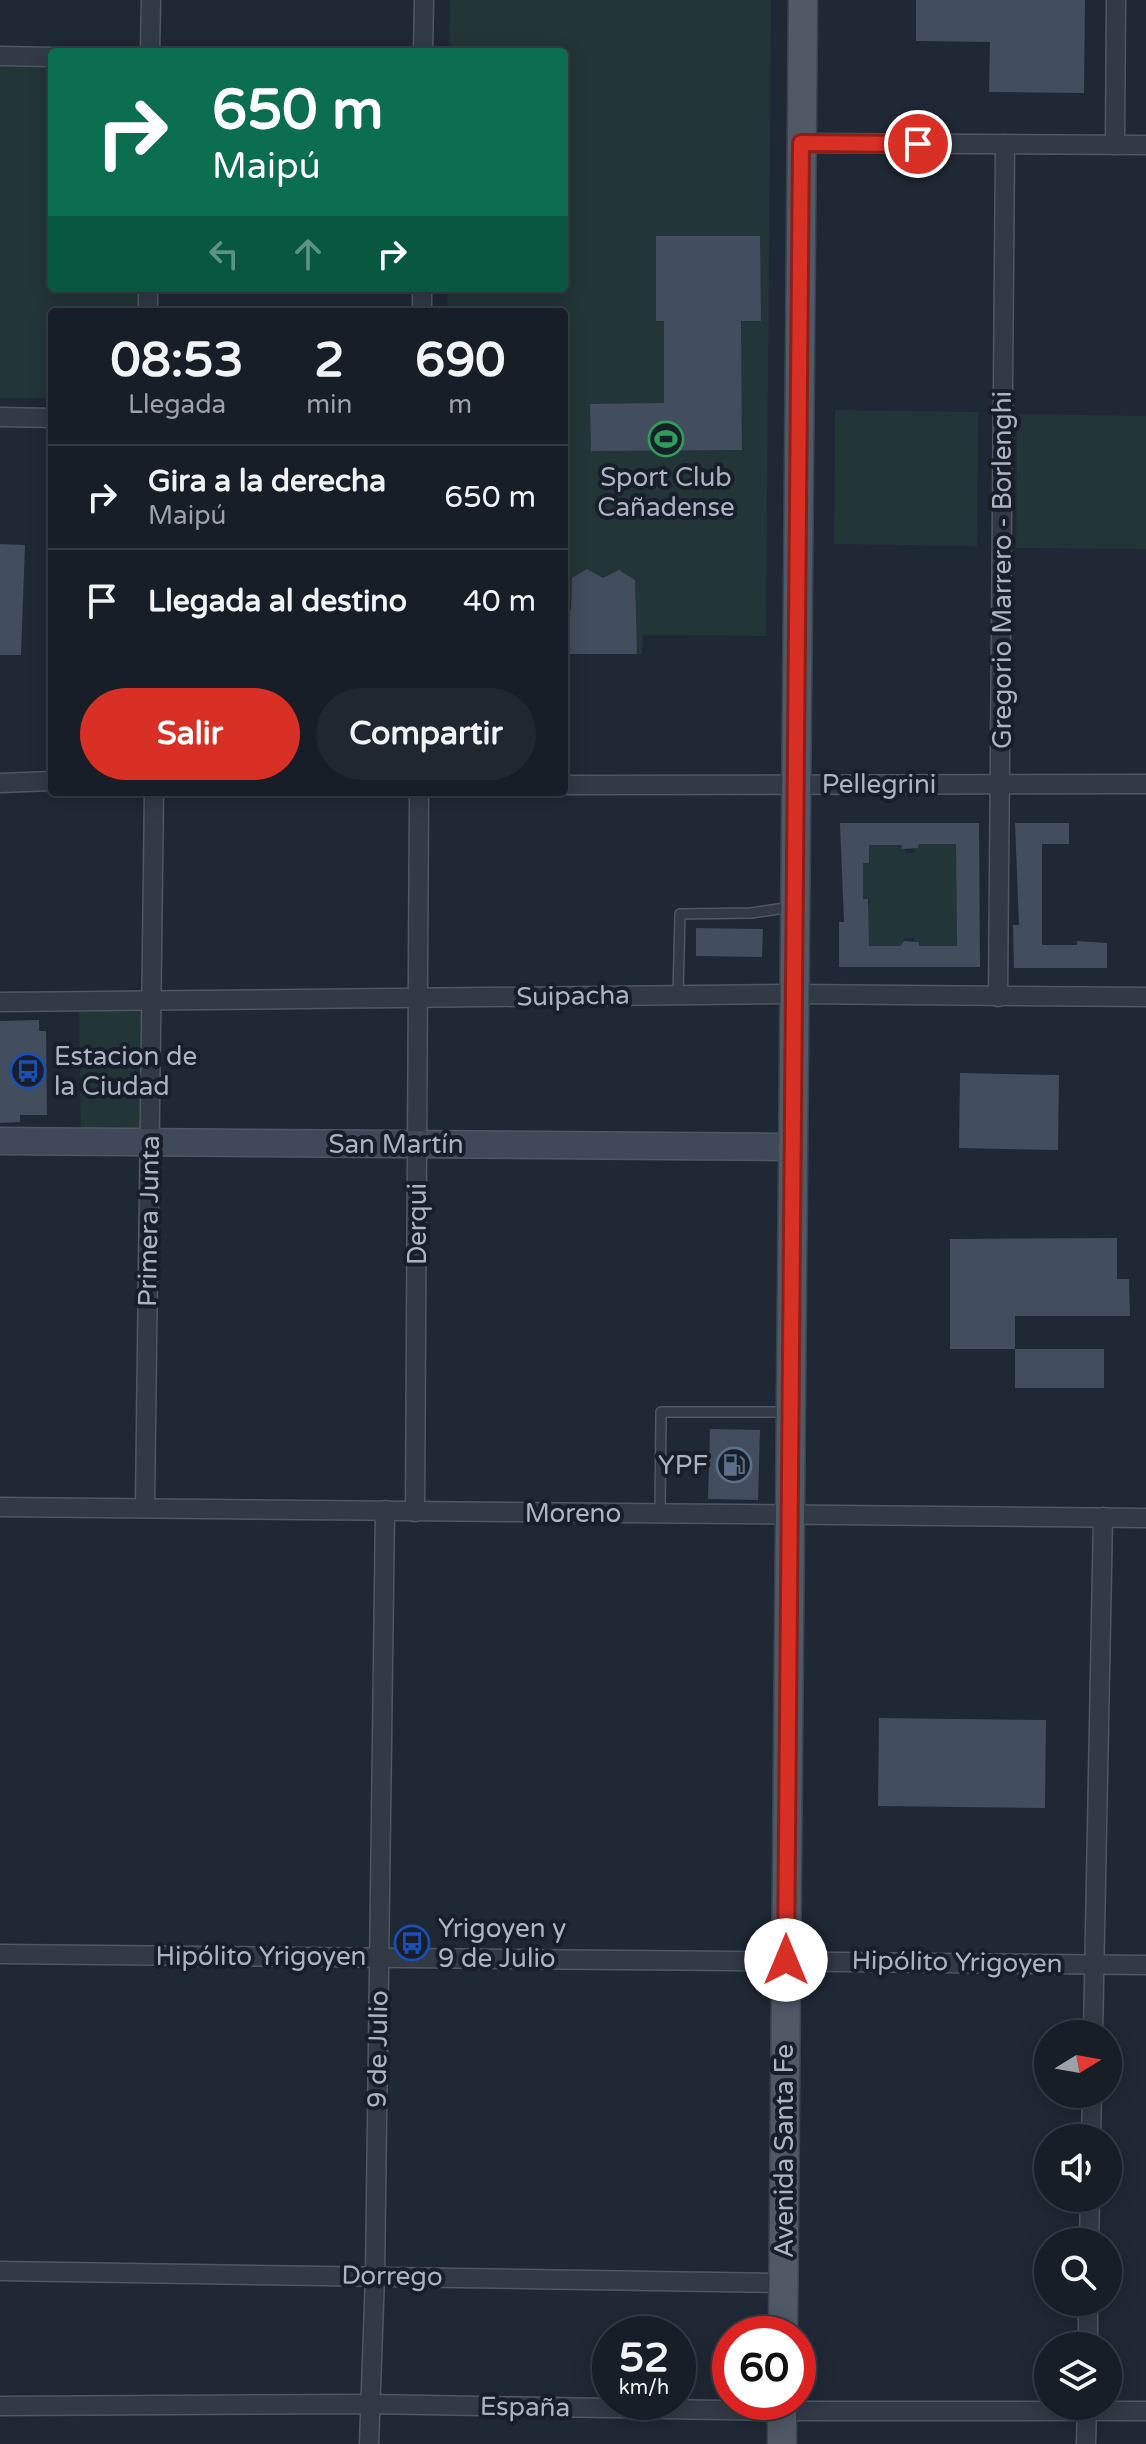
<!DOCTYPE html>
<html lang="es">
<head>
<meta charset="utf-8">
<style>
	body { margin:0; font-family:"Varela Round",sans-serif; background:#202730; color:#f1f3f6; height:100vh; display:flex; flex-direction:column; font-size:30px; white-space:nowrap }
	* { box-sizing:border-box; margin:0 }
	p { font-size:26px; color:#9ea2a8 }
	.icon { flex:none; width:44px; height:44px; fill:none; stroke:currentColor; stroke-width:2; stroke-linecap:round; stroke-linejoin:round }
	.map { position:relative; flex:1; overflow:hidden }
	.panel { position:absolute; left:48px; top:308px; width:520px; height:488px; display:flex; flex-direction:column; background:#171e28; border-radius:8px; box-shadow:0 4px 20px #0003,0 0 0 2px #363c45 }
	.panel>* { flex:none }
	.hud { position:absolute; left:48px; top:48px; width:520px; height:244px; border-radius:8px; box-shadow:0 4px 20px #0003,0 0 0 2px #363c45; background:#0b6e4f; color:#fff; overflow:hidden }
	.needle { width:52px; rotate:79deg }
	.tools { position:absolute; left:1034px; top:2020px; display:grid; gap:16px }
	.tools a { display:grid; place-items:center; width:88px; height:88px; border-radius:50%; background:#171e28; box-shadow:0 4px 20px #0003,0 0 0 2px #363c45; font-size:40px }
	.speed { position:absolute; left:592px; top:2316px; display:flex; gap:16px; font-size:40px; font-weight:700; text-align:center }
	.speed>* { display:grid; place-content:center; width:104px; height:104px; border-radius:50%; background:#171e28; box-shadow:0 4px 20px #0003,0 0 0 2px #363c45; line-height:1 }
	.speed small { font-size:20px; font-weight:400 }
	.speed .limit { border:12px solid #d22; background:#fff; color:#111 }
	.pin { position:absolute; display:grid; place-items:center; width:68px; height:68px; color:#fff; margin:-34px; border:4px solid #fff; border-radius:50%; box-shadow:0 2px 8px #0007 }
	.me { position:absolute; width:88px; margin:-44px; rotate:0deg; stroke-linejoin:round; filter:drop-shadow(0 0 6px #0008) }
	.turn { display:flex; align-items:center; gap:28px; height:168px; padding:0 32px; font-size:36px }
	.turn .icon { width:104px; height:104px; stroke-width:2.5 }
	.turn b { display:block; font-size:56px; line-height:68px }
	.lanes { display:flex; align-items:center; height:76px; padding:0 32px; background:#0003; justify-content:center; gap:40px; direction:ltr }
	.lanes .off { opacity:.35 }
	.eta { display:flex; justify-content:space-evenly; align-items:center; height:136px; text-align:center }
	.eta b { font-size:48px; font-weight:700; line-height:56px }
	.action { display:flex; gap:16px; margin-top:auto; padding:16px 32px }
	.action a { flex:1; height:92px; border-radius:48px; background:#d93025; color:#fff; font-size:32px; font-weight:700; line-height:92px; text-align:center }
	.action a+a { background:#202730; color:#f1f3f6 }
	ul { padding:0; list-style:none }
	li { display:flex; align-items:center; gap:24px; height:104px; padding:0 32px; border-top:2px solid #363c45 }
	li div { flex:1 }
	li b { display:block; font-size:30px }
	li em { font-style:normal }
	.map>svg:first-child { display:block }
</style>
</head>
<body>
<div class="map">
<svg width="1146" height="2444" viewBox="0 0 1146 2444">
	<rect width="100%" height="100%" fill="#1f2835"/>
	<g fill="#223537">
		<path d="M 450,0 L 771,0 L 766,636 L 643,635 L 642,654 L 564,654 L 564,312 L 447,312 L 448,288 L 564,288 L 564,52 L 449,52 Z"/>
		<path d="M 0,67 L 52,67 L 52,288 L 139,288 L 139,312 L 52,312 L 52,398 L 0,398 Z"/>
		<path d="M 835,410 L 978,412 L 977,546 L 834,544 Z"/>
		<path d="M 1017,414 L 1146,416 L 1146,549 L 1016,548 Z"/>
		<path d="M 919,844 L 956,844 L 957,946 L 919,946 L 913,938 L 905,938 L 900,946 L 864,946 L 864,905 L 869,905 L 869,899 L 863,899 L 863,863 L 869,862 L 869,855 L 863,855 L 863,845 L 902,845 L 907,853 L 913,853 Z"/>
		<path d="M 151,1000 L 150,1142 L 81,1142 L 79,1001 Z"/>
	</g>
	<g fill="#424d5d" fill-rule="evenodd">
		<path d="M 916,0 L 1085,0 L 1084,93 L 989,92 L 990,42 L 916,41 Z"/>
		<path d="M 656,236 L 760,236 L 761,321 L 741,321 L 742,450 L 591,451 L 590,404 L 664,403 L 664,321 L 656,321 Z"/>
		<path d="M 0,544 L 25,545 L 21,655 L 0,655 Z"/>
		<path d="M 587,569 L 603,578 L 619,570 L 635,580 L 637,654 L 564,654 L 564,611 L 571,611 L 572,578 Z"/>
		<path d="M 840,823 L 979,823 L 980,967 L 839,967 L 839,922 L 844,922 ZM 919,844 L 956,844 L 957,946 L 919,946 L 919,942 L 904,941 L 900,946 L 869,946 L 868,899 L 863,899 L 863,863 L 869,863 L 869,845 L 902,845 L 902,849 L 918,848 Z"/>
		<path d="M 1015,823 L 1069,823 L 1069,844 L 1042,844 L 1042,945 L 1077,945 L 1077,941 L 1107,943 L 1107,968 L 1014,968 L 1013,925 L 1019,925 Z"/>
		<path d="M 696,928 L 763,929 L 762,957 L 696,956 Z"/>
		<path d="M 39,1020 L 39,1031 L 46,1031 L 47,1115 L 20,1115 L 20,1122 L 0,1123 L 0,1021 Z"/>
		<path d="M 960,1073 L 1059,1075 L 1058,1150 L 959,1148 Z"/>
		<path d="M 1117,1238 L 1117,1279 L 1129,1279 L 1130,1316 L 1015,1316 L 1015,1349 L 950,1349 L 950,1239 Z"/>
		<rect x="1015" y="1349" width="89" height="39"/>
		<path d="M 710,1429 L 760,1430 L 758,1500 L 708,1499 Z"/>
		<path d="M 879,1718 L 1046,1720 L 1045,1808 L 878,1806 Z"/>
	</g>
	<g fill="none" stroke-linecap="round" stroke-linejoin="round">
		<g stroke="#505764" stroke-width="12">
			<g id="lane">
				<path d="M 678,995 L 680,914 L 751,913 L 792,907"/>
				<path d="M 660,1513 L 661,1412 L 787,1412"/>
			</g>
		</g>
		<g stroke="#505764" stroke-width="21">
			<g id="street">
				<path d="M 150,52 L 151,0"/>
				<path d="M 423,52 L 424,0"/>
				<path d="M 0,56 L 52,57"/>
				<path d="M 801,143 L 1146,145"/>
				<path d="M 1115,145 L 1116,0"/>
				<path d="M 148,312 L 148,288"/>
				<path d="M 422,312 L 422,288"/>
				<path d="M 0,417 L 52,418"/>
				<path d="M 0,783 L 52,781"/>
				<path d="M 564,785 L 1146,784"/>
				<path d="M 998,997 L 1005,144"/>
				<path d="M 0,1002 L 794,994 L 1146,997"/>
				<path d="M 145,1506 L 154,792"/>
				<path d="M 0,1507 L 1146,1518"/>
				<path d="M 415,1512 L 419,792"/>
				<path d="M 0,1954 L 1146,1965"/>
				<path d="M 1093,2034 L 1103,1517"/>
				<path d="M 1091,2138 L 1092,2094"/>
				<path d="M 1089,2242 L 1090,2198"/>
				<path d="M 0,2271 L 783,2283"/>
				<path d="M 1088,2346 L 1088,2302"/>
				<path d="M 0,2406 L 368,2404 L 782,2411 L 1146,2411"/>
				<path d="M 369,2444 L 375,2275 L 385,1510"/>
				<path d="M 1086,2444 L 1087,2406"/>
			</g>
		</g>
		<g stroke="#505764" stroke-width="29">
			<path id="secondary" d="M 0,1141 L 793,1147"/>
		</g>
		<g stroke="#3c434f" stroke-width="31">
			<g id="primary">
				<path d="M 783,2334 L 803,0"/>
				<path d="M 782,2444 L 782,2402"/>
			</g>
		</g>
		<use href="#lane" stroke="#323a46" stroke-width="9"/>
		<use href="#street" stroke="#323a46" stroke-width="18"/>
		<use href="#secondary" stroke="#404959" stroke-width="26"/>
		<use href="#primary" stroke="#505966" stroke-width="28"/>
	</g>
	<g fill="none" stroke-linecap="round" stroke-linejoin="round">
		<g stroke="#8d1f18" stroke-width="20">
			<path id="route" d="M 786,1960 L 801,143 L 918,144"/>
		</g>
		<use href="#route" stroke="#d93025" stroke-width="14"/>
	</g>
	<defs>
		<g id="stadium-ring" transform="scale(1.8)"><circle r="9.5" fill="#181f2a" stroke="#2e9e5b" stroke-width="1.5"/><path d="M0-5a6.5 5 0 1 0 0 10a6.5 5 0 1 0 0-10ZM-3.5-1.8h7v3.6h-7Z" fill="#2e9e5b"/></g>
		<g id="bus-ring" transform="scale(1.8)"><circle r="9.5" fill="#181f2a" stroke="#1a4fb4" stroke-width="1.5"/><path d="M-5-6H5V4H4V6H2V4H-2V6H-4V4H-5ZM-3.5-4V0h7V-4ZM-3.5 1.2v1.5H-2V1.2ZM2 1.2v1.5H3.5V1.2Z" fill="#1a4fb4"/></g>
		<g id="fuel-ring" transform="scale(1.8)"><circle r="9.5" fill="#181f2a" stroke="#5c6f8a" stroke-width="1.5"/><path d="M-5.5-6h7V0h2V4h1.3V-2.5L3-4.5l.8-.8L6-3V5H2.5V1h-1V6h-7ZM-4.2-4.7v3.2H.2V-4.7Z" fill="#5c6f8a"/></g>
	</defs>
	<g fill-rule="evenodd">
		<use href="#stadium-ring" x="666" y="439"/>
		<use href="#bus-ring" x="28" y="1071"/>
		<use href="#fuel-ring" x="734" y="1465"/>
		<use href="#bus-ring" x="412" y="1943"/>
	</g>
	<g text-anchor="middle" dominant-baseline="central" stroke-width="8" stroke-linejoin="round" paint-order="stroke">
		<g font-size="26" fill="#acb4c3" stroke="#181f2a" text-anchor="start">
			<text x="666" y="477" text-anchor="middle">Sport Club<tspan x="666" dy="30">Cañadense</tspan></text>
			<text x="54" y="1056">Estacion de<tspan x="54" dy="30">la Ciudad</tspan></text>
			<text x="708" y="1465" text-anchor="end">YPF</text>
			<text x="438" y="1928">Yrigoyen y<tspan x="438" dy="30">9 de Julio</tspan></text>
		</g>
		<g font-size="26" fill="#acb4c3" stroke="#181f2a">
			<text transform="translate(1002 570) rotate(-90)">Gregorio Marrero - Borlenghi</text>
			<text x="879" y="784">Pellegrini</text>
			<text transform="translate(573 996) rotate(-1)">Suipacha</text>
			<text x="396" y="1144">San Martín</text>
			<text transform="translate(149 1221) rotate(-89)">Primera Junta</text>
			<text transform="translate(417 1224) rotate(-90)">Derqui</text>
			<text x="573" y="1513">Moreno</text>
			<text x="261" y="1956">Hipólito Yrigoyen</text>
			<text transform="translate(957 1962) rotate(1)">Hipólito Yrigoyen</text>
			<text transform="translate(378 2049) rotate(-89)">9 de Julio</text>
			<text transform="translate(784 2151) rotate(-90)">Avenida Santa Fe</text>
			<text transform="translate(392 2276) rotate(1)">Dorrego</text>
			<text transform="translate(525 2407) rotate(1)">España</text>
		</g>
	</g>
</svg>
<div class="tools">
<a><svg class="needle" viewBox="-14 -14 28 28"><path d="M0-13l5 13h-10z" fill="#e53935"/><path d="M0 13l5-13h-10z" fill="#9ea2a8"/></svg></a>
<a><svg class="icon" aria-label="sound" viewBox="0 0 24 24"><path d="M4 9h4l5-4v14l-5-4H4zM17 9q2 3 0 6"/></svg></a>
<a><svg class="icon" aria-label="search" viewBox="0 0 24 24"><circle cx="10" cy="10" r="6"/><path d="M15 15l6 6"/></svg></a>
<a><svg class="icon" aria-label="layers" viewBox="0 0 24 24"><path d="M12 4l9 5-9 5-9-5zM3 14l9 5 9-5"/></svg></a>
</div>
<div class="speed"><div>52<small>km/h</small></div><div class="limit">60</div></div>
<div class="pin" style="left:918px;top:144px;background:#d93025"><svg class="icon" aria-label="arrive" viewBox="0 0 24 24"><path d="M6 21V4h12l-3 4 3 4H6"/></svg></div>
<svg class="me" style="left:786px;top:1960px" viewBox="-20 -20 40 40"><circle r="19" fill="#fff"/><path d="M0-13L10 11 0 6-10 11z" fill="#d93025"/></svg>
<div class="hud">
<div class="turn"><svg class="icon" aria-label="right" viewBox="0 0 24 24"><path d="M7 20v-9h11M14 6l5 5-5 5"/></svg><div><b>650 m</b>Maipú</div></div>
<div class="lanes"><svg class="icon off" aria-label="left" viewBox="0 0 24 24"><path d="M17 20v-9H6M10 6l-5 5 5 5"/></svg><svg class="icon off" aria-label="ahead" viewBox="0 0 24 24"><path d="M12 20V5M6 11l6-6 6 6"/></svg><svg class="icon" aria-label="right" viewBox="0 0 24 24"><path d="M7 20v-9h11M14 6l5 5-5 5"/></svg></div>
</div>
<section class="panel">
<div class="eta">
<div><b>08:53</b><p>Llegada</p></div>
<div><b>2</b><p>min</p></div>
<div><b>690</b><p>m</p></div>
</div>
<ul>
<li><svg class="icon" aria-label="right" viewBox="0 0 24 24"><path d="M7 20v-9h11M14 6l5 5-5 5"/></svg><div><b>Gira a la derecha</b><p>Maipú</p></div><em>650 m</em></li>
<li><svg class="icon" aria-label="arrive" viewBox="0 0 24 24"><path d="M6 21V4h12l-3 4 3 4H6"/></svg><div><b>Llegada al destino</b></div><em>40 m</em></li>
</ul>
<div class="action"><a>Salir</a><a>Compartir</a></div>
</section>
</div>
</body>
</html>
